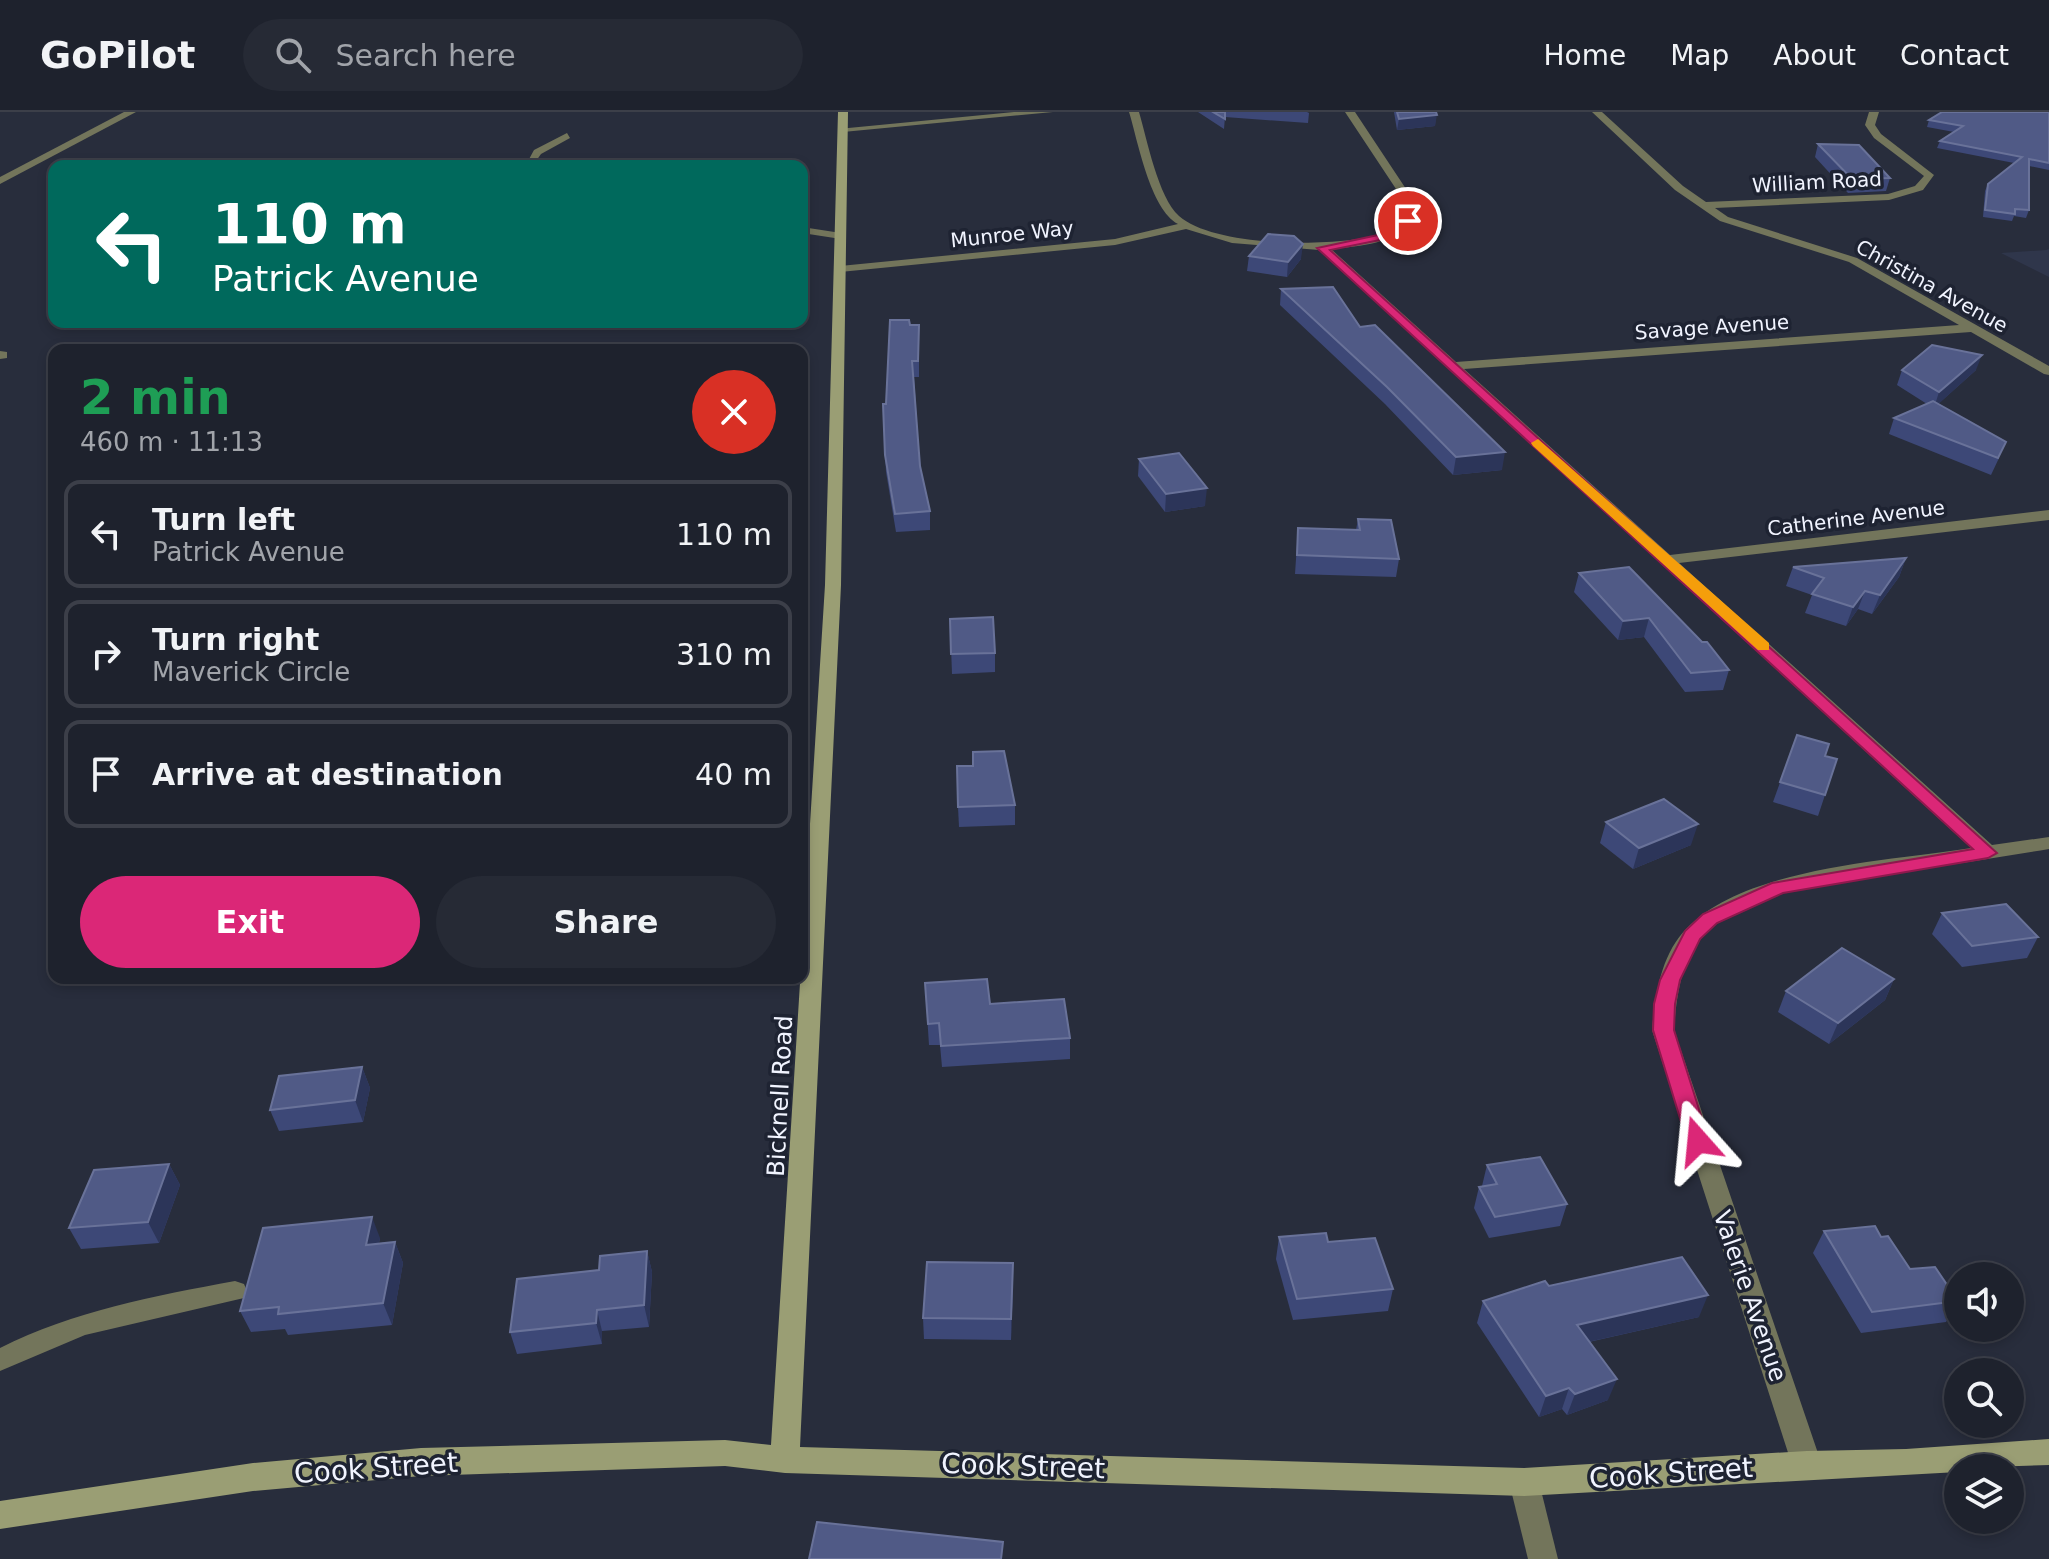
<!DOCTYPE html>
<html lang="en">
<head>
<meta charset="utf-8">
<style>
	body { margin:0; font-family:"DejaVu Sans",sans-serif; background:#262a35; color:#f1f3f6; height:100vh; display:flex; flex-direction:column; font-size:30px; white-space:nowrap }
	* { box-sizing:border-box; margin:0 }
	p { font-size:26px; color:#a1a4aa }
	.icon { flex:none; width:44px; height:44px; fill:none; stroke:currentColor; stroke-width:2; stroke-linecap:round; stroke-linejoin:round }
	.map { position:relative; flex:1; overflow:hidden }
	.sheet { position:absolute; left:48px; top:232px; width:760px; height:640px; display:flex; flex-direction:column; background:#1e222d; border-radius:16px; box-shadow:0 4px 12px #0003,0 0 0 2px #3c3f49 }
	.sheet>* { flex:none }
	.top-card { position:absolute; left:48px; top:48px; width:760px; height:168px; border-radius:16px; box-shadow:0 4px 12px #0003,0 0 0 2px #3c3f49; background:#00695c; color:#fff; overflow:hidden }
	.fabs { position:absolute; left:1944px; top:1150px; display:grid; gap:16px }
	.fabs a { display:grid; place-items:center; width:80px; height:80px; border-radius:50%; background:#1e222d; box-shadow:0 4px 12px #0003,0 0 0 2px #3c3f49; font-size:40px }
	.pin { position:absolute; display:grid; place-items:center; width:68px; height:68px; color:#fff; margin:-34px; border:4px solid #fff; border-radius:50%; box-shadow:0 2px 8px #0007 }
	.me { position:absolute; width:88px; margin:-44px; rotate:342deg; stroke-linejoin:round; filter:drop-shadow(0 0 6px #0008) }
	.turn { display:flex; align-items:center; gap:28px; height:168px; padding:0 32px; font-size:36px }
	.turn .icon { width:104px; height:104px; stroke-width:2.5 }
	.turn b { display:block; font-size:56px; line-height:68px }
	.round { display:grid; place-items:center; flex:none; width:84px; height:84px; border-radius:42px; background:#262a35 }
	.headline { display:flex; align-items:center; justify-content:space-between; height:136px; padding:0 32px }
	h1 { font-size:48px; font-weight:700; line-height:60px; color:#1e9e55 }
	.primary-button { display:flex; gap:16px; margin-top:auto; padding:16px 32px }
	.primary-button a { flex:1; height:92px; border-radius:48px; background:#db2777; color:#fff; font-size:32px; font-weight:700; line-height:92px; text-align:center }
	.primary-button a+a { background:#262a35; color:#f1f3f6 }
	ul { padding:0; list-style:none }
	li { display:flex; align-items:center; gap:24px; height:108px; margin:0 16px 12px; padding:0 16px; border:4px solid #3c3f49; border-radius:16px }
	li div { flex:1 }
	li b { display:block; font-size:30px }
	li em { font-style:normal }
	header { display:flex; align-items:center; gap:48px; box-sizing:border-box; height:112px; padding:0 40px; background:#1e222d; border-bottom:2px solid #3c3f49 }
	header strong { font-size:38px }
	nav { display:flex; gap:44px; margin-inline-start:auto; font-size:28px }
	.search { width:560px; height:72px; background:#262a35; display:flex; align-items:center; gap:20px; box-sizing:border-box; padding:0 28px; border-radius:44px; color:#a1a4aa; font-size:30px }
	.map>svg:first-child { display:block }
</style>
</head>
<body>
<header>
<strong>GoPilot</strong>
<div class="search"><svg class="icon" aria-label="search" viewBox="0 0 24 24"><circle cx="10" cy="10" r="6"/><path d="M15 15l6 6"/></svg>Search here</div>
<nav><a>Home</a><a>Map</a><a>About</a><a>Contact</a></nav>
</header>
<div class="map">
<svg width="2049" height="1447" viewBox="0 0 2049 1447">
	<rect width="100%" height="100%" fill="#282d3c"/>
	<path fill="#2f364b" d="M 2049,137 L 2049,165 L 2001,141 L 2046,138 Z"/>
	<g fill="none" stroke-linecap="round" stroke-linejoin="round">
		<g fill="#73755b" fill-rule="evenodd">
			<path d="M 567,21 L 570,26 L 541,42 L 536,49 L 540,54 L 530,54 L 528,49 L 534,38 Z"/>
			<path d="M 802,115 L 841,121 L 846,124 L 841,127 L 802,121 Z"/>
			<path d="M 235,1169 L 244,1172 L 247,1179 L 244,1186 L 85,1223 L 0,1259 L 0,1236 C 74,1199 154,1184 235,1169 Z"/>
		</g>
		<g fill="#73755b" fill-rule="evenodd">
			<path d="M 124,0 L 136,0 L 0,72 L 0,65 Z"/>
			<path d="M 1014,0 L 1053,0 L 843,20 L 838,17 Z"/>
			<path d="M 1129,0 L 1139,0 C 1147,27 1158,85 1179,104 C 1215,136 1341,136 1384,121 C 1392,118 1398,112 1404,107 L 1402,86 L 1345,0 L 1355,0 L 1412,86 L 1415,108 C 1393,132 1362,134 1331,137 L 1456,250 L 1959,213 L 1849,150 L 1720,109 L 1675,78 L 1592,0 L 1602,0 L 1683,74 L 1706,90 L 1888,82 L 1915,74 L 1924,64 L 1874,26 L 1865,13 L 1869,0 L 1879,0 L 1875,13 L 1881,22 L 1934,63 L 1923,78 L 1889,88 L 1715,96 L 1728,105 L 1857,146 L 2049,254 L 2049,263 L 2044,262 L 1971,220 L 1464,257 L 1670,443 L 2049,398 L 2049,408 L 1679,451 L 1992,733 L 2049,725 L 2049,737 C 2002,745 1956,752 1909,759 C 1845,769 1735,775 1695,835 C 1679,859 1676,891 1674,918 L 1822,1353 L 1817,1363 L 1807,1367 L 1797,1363 L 1792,1353 L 1652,918 C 1655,883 1661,842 1687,816 C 1746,755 1890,749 1971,736 L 1319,138 L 1232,131 L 1186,117 L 1115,133 L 840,160 L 834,157 L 840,154 L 1115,127 L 1178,112 C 1150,97 1138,29 1129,0 Z"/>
			<path d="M 0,239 L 7,240 L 7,246 L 0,247 Z"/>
			<path d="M 1524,1356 L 1534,1360 L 1539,1370 L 1558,1447 L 1528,1447 L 1509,1370 L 1514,1360 Z"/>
		</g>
		<path fill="#9a9e74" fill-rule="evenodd" d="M 838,0 L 848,0 L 841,473 L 800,1335 L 1524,1356 L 1807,1339 L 1906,1337 L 2049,1327 L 2049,1353 L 1958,1356 L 1958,1360 L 1524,1384 L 785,1361 L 725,1354 L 421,1364 L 253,1379 L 0,1417 L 0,1389 L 253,1351 L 421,1336 L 725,1328 L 771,1333 L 825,473 Z"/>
	</g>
	<g fill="#3d4877">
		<path d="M 1198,0 L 1307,0 L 1309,1 L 1308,11 L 1225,5 L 1224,17 Z"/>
		<path d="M 1394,0 L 1436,0 L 1435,14 L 1397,18 Z"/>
		<path d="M 2049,0 L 2049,58 L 2029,54 L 2029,98 L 2026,106 L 2014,104 L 2012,109 L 1983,105 L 1985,79 L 1988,72 L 2014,51 L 1937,36 L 1940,29 L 1954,20 L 1927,15 L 1929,8 Z"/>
		<path d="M 1818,32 L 1890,66 L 1886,79 L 1848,81 L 1815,45 Z"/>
		<path d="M 1249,144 L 1301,147 L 1287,165 L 1247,159 Z"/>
		<path d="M 1281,177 L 1360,215 L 1502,358 L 1453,363 L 1385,292 L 1280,193 Z"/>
		<path d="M 910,213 L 919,229 L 919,265 L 914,265 L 920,354 L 930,399 L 930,418 L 896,420 L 886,360 L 883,292 L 886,292 Z"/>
		<path d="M 1902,258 L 1976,258 L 1938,292 L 1999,346 L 1991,363 L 1889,322 L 1894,306 L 1927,292 L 1897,273 Z"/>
		<path d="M 1139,347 L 1205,394 L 1165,400 L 1138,364 Z"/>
		<path d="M 1358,407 L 1399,447 L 1396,465 L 1295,462 L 1298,416 L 1356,418 Z"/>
		<path d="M 1906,446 L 1899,465 L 1872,502 L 1858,497 L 1846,514 L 1805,501 L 1812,483 L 1786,474 L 1793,455 Z"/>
		<path d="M 1629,455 L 1729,558 L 1723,578 L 1685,580 L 1644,525 L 1618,528 L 1574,480 L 1579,461 Z"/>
		<path d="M 950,507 L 995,541 L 995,560 L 952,562 Z"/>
		<path d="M 1797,623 L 1825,683 L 1818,704 L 1773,690 Z"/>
		<path d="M 973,654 L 1015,693 L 1015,713 L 959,715 L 958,695 Z"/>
		<path d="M 1606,710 L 1691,733 L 1633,757 L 1600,731 Z"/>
		<path d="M 1942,801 L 2038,825 L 2027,846 L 1962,855 L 1932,822 Z"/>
		<path d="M 1894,867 L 1885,888 L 1829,932 L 1778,900 L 1786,879 Z"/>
		<path d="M 925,871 L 990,892 L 1070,926 L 1070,947 L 942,955 L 940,933 L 929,933 Z"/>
		<path d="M 362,955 L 370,976 L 363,1010 L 279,1019 L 270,998 Z"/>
		<path d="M 169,1052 L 180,1073 L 159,1131 L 81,1137 L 69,1116 Z"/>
		<path d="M 1487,1053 L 1567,1092 L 1560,1114 L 1489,1126 L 1474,1096 L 1479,1075 L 1482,1074 Z"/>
		<path d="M 1824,1119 L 1881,1125 L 1910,1157 L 1958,1189 L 1946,1210 L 1861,1221 L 1813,1141 Z"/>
		<path d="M 1279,1125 L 1328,1130 L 1393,1177 L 1388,1199 L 1293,1208 L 1276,1147 Z"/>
		<path d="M 380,1126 L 379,1131 L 395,1130 L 403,1151 L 392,1213 L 288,1223 L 285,1217 L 251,1220 L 240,1199 Z"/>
		<path d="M 647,1139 L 652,1160 L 649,1215 L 602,1219 L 602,1232 L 517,1242 L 510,1220 L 599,1158 Z"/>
		<path d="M 1013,1173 L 1011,1228 L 924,1227 L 923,1206 Z"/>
		<path d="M 1549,1174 L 1699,1205 L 1589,1230 L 1608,1288 L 1567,1303 L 1562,1297 L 1539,1305 L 1477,1211 L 1483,1189 Z"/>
	</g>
	<g fill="#2c3559">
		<path d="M 1437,3 L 1435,14 L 1397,18 L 1399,7 Z"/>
		<path d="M 1303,132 L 1301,147 L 1287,165 L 1288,150 Z"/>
		<path d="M 1982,243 L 1976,258 L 1934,296 L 1939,280 Z"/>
		<path d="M 1505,340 L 1502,358 L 1453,363 L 1456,345 Z"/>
		<path d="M 1207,376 L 1205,394 L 1165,400 L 1166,382 Z"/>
		<path d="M 1906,446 L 1899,465 L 1872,502 L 1880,483 Z"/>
		<path d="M 1865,479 L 1858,497 L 1846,514 L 1853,495 Z"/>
		<path d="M 1649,506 L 1644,525 L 1618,528 L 1623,509 Z"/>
		<path d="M 1698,712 L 1691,733 L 1633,757 L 1639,736 Z"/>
		<path d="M 1894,867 L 1885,888 L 1829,932 L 1838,911 Z"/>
		<path d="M 362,955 L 370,976 L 363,1010 L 355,988 Z"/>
		<path d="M 169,1052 L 180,1073 L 159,1131 L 148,1110 Z"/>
		<path d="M 372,1105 L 380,1126 L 374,1154 L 366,1133 Z"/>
		<path d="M 395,1130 L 403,1151 L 392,1213 L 383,1191 Z"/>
		<path d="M 647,1139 L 652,1160 L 649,1215 L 644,1193 Z"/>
		<path d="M 1013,1151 L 1013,1173 L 1011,1228 L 1011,1207 Z"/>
		<path d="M 1708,1183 L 1699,1205 L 1570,1234 L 1577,1213 Z"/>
		<path d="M 597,1198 L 602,1219 L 602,1232 L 596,1211 Z"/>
		<path d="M 1617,1267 L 1608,1288 L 1567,1303 L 1575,1282 Z"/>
		<path d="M 1569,1276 L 1562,1297 L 1539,1305 L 1546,1284 Z"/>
	</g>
	<g fill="#505a86" stroke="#697299" stroke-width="2">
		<path d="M 1213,0 L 1225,0 L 1225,7 Z"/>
		<path d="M 1397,0 L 1436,0 L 1437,3 L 1399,7 Z"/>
		<path d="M 1942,0 L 2049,0 L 2049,51 L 2029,47 L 2029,98 L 2015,97 L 2015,102 L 1985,98 L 1988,72 L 2022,45 L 1940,29 L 1963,14 L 1929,8 Z"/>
		<path d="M 1818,32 L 1859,33 L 1890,66 L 1852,67 Z"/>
		<path d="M 1268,122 L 1294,124 L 1303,132 L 1288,150 L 1249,144 Z"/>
		<path d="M 1333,175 L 1360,215 L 1375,213 L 1505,340 L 1456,345 L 1387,275 L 1281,177 Z"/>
		<path d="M 890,208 L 909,208 L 910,213 L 919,213 L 918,249 L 912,249 L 920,354 L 930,399 L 895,402 L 885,343 L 883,292 L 886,292 Z"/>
		<path d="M 1932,233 L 1982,243 L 1939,280 L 1902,258 Z"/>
		<path d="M 1933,289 L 2006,330 L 1998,346 L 1894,306 Z"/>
		<path d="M 1179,341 L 1207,376 L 1166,382 L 1139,347 Z"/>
		<path d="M 1358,407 L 1391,408 L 1399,447 L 1297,443 L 1298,416 L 1360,418 Z"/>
		<path d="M 1906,446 L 1880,483 L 1865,479 L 1853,495 L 1812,482 L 1824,466 L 1793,455 Z"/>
		<path d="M 1629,455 L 1702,530 L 1707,530 L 1729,558 L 1691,561 L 1649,506 L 1623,509 L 1579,461 Z"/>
		<path d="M 993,505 L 995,541 L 951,542 L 950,507 Z"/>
		<path d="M 1797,623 L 1829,632 L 1825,644 L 1837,647 L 1825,683 L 1780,670 Z"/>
		<path d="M 1004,639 L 1015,693 L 958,695 L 957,654 L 973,654 L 973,640 Z"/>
		<path d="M 1664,687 L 1698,712 L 1639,736 L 1606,710 Z"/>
		<path d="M 2006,792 L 2038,825 L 1972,834 L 1942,801 Z"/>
		<path d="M 1842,836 L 1894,867 L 1838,911 L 1786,879 Z"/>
		<path d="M 987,867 L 990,892 L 1064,887 L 1070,926 L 941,934 L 939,911 L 928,912 L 925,871 Z"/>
		<path d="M 362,955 L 355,988 L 270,998 L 279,964 Z"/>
		<path d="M 1540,1045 L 1567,1092 L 1495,1105 L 1479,1075 L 1497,1072 L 1487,1053 Z"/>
		<path d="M 169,1052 L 148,1110 L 69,1116 L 94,1058 Z"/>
		<path d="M 372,1105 L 366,1133 L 395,1130 L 383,1191 L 278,1202 L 279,1195 L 240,1199 L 263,1116 Z"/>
		<path d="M 1875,1114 L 1881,1125 L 1888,1124 L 1910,1157 L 1935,1155 L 1958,1189 L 1872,1200 L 1824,1119 Z"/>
		<path d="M 1326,1121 L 1328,1130 L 1375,1126 L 1393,1177 L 1297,1187 L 1279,1125 Z"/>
		<path d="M 647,1139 L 644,1193 L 597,1198 L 596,1211 L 510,1220 L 517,1167 L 599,1158 L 600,1144 Z"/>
		<path d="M 1682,1145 L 1708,1183 L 1577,1213 L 1617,1267 L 1575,1282 L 1569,1276 L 1546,1284 L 1483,1189 L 1545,1169 L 1549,1174 Z"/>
		<path d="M 927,1150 L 1013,1151 L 1011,1207 L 923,1206 Z"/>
		<path d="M 817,1410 L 1003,1430 L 1001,1447 L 809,1447 Z"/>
	</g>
	<path fill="#db2777" stroke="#8e194d" stroke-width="2" d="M 1404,107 L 1413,109 L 1385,127 L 1330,138 L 1997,741 L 1988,746 L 1783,781 L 1717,811 L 1700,827 L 1680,868 L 1675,892 L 1674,918 L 1709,1029 L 1706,1035 L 1698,1037 L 1690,1035 L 1687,1029 L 1653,918 L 1654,892 L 1660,868 L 1685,819 L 1703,802 L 1772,771 L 1973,737 L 1317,136 L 1378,123 Z"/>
	<path fill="#f59e0b" d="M 1538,327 L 1769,531 L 1769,538 L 1758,538 L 1533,334 L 1531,331 Z"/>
	<g text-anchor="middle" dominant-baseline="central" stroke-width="7" stroke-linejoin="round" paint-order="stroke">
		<g font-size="20" fill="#f1f4ff" stroke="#1e2332">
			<text transform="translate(1817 70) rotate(-3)">William Road</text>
			<text transform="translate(1012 122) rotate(-6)">Munroe Way</text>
			<text transform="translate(1932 174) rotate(29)">Christina Avenue</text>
			<text transform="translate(1712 215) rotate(-4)">Savage Avenue</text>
			<text transform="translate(1856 406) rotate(-7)">Catherine Avenue</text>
		</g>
		<g font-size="24" fill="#f1f4ff" stroke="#1e2332">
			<text transform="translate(780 984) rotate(-87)">Bicknell Road</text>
			<text transform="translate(1750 1184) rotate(71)">Valerie Avenue</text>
		</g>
		<g font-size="28" fill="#f1f4ff" stroke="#1e2332">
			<text transform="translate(1023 1354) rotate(2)">Cook Street</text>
			<text transform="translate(376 1356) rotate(-4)">Cook Street</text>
			<text transform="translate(1671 1361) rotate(-4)">Cook Street</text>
		</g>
	</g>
</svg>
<div class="fabs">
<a><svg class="icon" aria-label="sound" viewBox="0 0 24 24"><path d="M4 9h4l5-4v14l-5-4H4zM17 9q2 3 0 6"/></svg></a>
<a><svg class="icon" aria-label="search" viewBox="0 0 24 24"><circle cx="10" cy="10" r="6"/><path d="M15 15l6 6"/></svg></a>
<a><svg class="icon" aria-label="layers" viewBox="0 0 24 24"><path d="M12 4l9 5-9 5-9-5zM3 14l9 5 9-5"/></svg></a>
</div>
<div class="pin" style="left:1408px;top:109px;background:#d93025"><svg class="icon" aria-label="arrive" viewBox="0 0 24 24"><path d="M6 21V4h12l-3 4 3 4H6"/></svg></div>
<svg class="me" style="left:1698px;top:1029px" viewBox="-20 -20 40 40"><path d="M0-17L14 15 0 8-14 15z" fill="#db2777" stroke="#fff" stroke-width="4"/></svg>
<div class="top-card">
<div class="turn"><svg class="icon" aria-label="left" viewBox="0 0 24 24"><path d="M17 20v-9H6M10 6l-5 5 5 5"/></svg><div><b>110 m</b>Patrick Avenue</div></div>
</div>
<section class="sheet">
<div class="headline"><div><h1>2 min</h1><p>460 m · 11:13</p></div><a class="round" style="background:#d93025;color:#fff"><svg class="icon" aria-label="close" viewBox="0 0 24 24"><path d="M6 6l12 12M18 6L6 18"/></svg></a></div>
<ul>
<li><svg class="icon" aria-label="left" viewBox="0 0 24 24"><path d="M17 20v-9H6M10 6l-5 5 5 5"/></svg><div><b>Turn left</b><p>Patrick Avenue</p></div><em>110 m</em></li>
<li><svg class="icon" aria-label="right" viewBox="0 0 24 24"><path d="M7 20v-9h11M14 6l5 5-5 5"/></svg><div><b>Turn right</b><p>Maverick Circle</p></div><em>310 m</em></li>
<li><svg class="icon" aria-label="arrive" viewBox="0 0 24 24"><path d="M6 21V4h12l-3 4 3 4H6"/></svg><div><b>Arrive at destination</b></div><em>40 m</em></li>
</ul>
<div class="primary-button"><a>Exit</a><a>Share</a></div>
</section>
</div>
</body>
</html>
